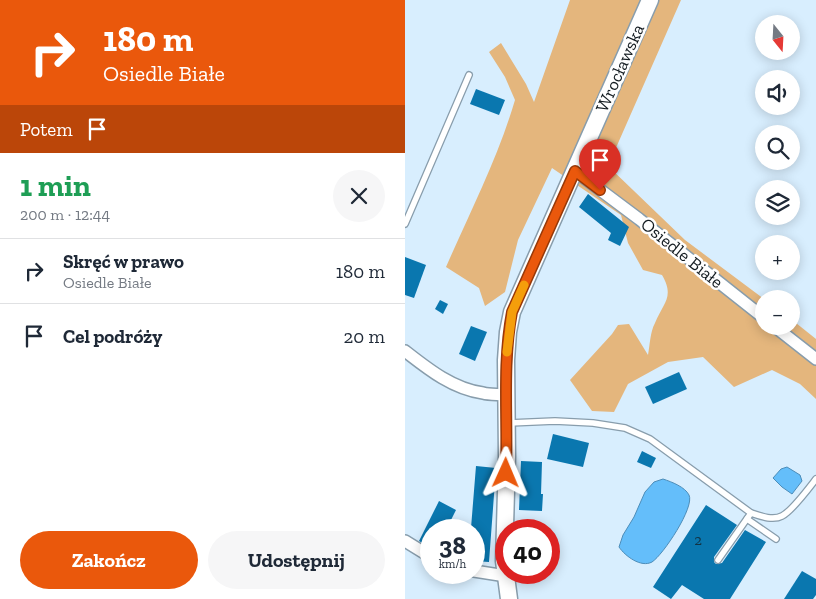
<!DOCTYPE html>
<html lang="pl">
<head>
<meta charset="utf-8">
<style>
	body { margin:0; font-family:"Zilla Slab",serif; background:#f6f6f7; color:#1f2937; height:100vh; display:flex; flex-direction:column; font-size:19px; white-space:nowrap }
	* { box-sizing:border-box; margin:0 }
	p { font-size:16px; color:#747a83 }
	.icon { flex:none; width:28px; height:28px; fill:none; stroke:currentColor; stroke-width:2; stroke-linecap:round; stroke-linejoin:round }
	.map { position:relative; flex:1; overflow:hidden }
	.side { display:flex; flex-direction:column; background:#fff; width:405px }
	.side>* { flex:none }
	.guide { background:#ea580c; color:#fff; overflow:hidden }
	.needle { width:32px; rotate:162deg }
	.fabs { position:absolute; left:350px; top:15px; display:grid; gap:10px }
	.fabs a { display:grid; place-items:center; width:45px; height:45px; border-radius:50%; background:#fff; box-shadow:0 2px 12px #0003; font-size:25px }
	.speed { position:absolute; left:15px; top:519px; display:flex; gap:10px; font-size:25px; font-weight:700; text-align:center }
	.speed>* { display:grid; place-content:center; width:65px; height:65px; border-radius:50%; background:#fff; box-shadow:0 2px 12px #0003; line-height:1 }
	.speed small { font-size:12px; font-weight:400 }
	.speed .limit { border:8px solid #d22; background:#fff; color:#111 }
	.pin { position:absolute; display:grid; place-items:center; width:42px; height:42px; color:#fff; margin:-51px -21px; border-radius:50% 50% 50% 0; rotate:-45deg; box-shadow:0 0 5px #0007 }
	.pin .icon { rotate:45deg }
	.me { position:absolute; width:55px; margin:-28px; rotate:1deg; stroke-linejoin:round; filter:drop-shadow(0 0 4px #0008) }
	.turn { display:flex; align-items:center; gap:18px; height:105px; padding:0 20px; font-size:22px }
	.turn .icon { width:65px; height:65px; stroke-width:2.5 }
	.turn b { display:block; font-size:35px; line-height:42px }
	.then { display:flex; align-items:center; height:48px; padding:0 20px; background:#0003; gap:10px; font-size:19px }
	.round { display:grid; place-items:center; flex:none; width:52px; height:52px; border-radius:26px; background:#f6f6f7 }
	.head { display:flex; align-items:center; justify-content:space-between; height:85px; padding:0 20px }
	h1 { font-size:30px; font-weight:700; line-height:38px; color:#1e9e55 }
	.action { display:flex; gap:10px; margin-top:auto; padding:10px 20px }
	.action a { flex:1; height:58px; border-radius:30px; background:#ea580c; color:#fff; font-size:20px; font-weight:700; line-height:58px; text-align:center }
	.action a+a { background:#f6f6f7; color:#1f2937 }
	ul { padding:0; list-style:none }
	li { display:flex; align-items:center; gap:15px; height:65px; padding:0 20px; border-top:1px solid #e0e1e3 }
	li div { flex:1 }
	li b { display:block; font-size:19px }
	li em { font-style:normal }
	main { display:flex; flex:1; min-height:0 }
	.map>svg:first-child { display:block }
</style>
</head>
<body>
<main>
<section class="side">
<div class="guide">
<div class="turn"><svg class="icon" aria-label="right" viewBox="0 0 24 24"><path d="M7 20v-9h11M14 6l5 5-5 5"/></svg><div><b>180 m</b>Osiedle Białe</div></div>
<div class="then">Potem<svg class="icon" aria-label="arrive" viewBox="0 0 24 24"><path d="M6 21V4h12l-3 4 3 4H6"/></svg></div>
</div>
<div class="head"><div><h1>1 min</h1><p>200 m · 12:44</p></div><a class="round"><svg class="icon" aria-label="close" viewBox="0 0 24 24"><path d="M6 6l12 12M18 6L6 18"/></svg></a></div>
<ul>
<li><svg class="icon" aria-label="right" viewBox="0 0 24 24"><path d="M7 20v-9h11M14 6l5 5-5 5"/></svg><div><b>Skręć w prawo</b><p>Osiedle Białe</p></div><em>180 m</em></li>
<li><svg class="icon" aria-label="arrive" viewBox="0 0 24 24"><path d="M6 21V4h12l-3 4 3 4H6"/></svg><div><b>Cel podróży</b></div><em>20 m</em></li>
</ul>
<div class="action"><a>Zakończ</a><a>Udostępnij</a></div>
</section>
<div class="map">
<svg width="411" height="599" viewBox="0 0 411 599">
	<rect width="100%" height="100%" fill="#d8eefe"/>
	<path fill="#e4b67d" d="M 165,0 L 276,0 L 203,166 L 280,240 L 359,299 L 359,326 L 386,326 L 386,319 L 411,339 L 411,399 L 395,384 L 367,370 L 329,387 L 298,357 L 263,362 L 223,384 L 209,412 L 187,411 L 165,380 L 207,334 L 213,325 L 224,324 L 243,355 C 245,345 245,332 250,323 C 258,303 270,297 257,275 L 238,270 L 223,243 L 216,215 L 147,168 L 113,240 L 100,292 L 80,306 L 74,288 L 41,267 C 65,212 93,158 110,100 L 100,77 L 84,52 L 96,43 L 121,84 L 129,102 Z"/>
	<g fill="#64befa" stroke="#4c8db9">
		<path d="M 382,467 L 395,475 L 397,481 L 387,494 L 377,487 L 368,478 L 376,469 Z"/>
		<path d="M 258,479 C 267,482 280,487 284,495 C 290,507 258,555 247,562 C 236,568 220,556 214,547 L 218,535 L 229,517 L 240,492 L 249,482 Z"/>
	</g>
	<g fill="#0a77af">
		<path d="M 71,89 L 100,100 L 94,115 L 65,104 Z"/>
		<path d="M 183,194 L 224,227 L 215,246 L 203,240 L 206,233 L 174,207 Z"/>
		<path d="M 0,257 L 21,265 L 9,298 L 0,295 Z"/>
		<path d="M 35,300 L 43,304 L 38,314 L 30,309 Z"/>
		<path d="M 66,326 L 82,332 L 70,361 L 54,354 Z"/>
		<path d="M 274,372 L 282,389 L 248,404 L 240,387 Z"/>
		<path d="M 148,434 L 184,443 L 178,467 L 142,459 Z"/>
		<path d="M 237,451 L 251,458 L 246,468 L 232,462 Z"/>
		<path d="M 116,461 L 137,462 L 136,494 L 138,494 L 137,511 L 114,510 Z"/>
		<path d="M 71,466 L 91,468 L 84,562 L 69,561 L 69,528 L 66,528 Z"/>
		<path d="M 34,501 L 51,510 L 41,530 L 26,530 L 26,548 L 14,541 Z"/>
		<path d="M 301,505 L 332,525 L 309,557 L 309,562 L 311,564 L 317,563 L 340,530 L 361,542 L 325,599 L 299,599 L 277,585 L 266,599 L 248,587 Z"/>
		<path d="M 397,571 L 411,579 L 411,595 L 408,599 L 379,599 Z"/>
	</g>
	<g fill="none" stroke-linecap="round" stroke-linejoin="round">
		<g stroke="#889dac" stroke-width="8">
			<g id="lane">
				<path d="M 0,224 L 64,75"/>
				<path d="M 104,423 L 150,421 L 188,423 L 220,428 L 245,439 L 346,513 L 313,560"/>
				<path d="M 346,513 C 355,516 368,521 377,516 C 387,511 404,488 411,479"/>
				<path d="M 342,519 L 371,539"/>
			</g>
		</g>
		<g stroke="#889dac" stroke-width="14">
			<g id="street">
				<path d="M 170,171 L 234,219 L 359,318"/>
				<path d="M 369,326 L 411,359"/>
				<path d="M 0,351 C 23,369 48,389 78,393 C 85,395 93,394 101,395"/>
				<path d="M 0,541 L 26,557"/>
				<path d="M 69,571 L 101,576"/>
			</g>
		</g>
		<g stroke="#889dac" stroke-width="19">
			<path id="secondary" d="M 104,599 L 99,561 L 102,457 L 101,360 L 103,332 L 107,312 L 245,0"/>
		</g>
		<use href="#lane" stroke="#fff" stroke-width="5.5"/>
		<use href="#street" stroke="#fff" stroke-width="11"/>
		<use href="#secondary" stroke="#fff" stroke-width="16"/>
	</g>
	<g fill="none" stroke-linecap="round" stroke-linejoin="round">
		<g stroke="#983908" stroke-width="12">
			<path id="route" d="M 101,473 C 103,419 97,365 107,312 L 170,171 L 195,190"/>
		</g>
		<use href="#route" stroke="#ea580c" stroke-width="9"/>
		<path stroke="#f59e0b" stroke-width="9" d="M 102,352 L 107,312 L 119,285"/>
	</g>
	<g text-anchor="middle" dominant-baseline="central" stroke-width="5" stroke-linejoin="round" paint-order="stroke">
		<g font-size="15" fill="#123344">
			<text x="293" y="540">2</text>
		</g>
		<g font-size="18" fill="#141c21" stroke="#fff">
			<text transform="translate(215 68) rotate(-66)">Wrocławska</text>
			<text transform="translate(277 253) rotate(39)">Osiedle Białe</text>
		</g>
	</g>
</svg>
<div class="fabs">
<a><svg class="needle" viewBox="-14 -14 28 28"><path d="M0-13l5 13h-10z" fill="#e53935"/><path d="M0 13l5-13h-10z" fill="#747a83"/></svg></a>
<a><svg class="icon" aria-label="sound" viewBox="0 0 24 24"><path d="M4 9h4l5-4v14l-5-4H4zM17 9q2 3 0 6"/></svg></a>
<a><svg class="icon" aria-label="search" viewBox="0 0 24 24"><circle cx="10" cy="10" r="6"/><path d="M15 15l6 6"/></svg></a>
<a><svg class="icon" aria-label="layers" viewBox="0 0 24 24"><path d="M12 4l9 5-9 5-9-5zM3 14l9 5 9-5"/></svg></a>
<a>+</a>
<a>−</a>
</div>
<div class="speed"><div>38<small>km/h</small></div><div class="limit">40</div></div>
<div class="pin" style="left:195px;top:190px;background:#d93025"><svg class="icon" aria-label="arrive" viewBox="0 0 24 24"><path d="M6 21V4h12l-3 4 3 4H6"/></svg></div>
<svg class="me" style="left:101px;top:473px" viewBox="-20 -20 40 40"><path d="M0-17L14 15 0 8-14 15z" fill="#ea580c" stroke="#fff" stroke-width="4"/></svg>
</div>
</main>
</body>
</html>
